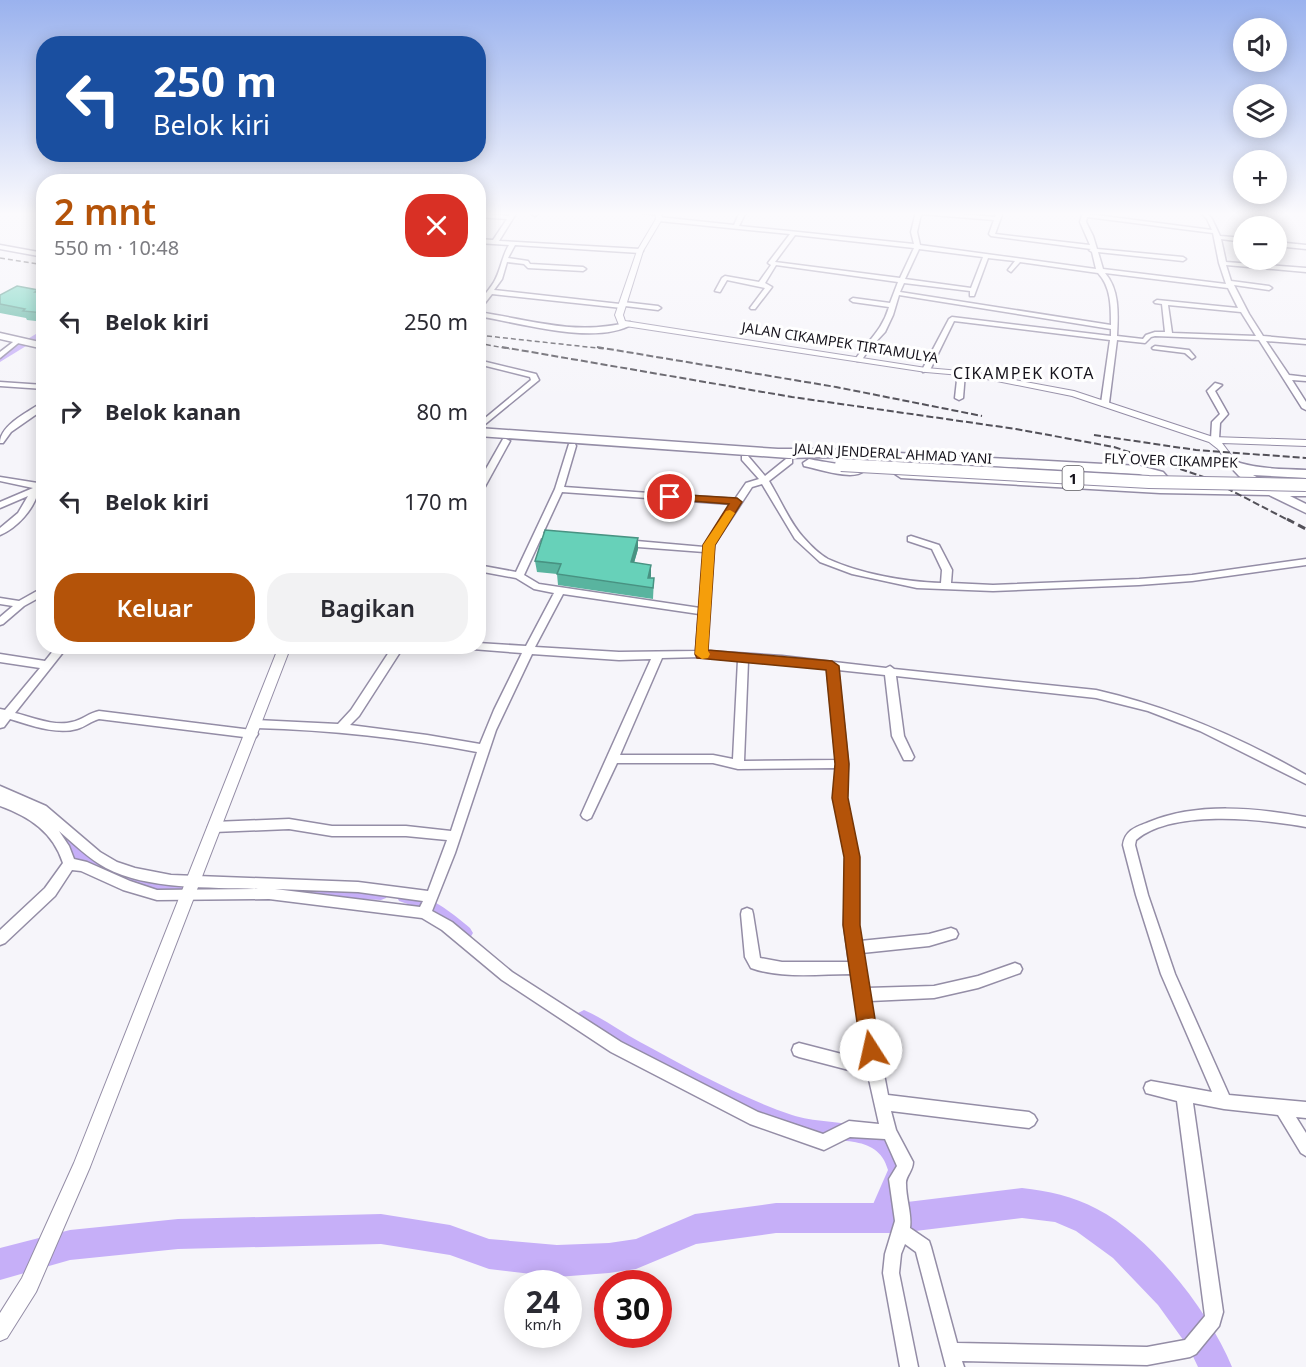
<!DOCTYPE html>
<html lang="id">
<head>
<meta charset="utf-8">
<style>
	body { margin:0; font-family:"Noto Sans",sans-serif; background:#f2f2f3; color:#2b2b33; height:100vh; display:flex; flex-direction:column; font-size:22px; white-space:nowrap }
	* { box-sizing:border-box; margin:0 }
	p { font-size:20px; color:#7c7c81 }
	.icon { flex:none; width:33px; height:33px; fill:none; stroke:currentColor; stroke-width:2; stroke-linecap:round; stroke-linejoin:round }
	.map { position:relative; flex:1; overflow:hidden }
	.details { position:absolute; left:36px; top:174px; width:450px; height:480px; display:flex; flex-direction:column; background:#fff; border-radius:24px; box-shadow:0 3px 15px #0003 }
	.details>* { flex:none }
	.banner { position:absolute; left:36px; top:36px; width:450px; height:126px; border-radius:24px; box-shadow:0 3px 15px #0003; background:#1a4fa0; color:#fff; overflow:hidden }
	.controls { position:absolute; left:1233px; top:18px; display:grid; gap:12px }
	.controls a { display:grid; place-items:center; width:54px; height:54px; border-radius:50%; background:#fff; box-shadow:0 3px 15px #0003; font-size:30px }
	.speed { position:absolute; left:504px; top:1270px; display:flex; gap:12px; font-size:30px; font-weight:700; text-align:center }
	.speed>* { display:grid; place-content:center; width:78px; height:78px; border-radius:50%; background:#fff; box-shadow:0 3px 15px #0003; line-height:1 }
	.speed small { font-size:15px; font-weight:400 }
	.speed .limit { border:9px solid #d22; background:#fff; color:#111 }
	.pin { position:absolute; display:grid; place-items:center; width:51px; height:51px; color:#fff; margin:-26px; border:3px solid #fff; border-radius:50%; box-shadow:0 2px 6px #0007 }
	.me { position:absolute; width:66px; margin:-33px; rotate:350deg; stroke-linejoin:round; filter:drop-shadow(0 0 4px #0008) }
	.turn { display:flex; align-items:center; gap:21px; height:126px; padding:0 18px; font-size:27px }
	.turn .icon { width:78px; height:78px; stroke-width:2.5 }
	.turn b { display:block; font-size:42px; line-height:51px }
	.round { display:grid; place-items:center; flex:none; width:63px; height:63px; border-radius:24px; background:#f2f2f3 }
	.head { display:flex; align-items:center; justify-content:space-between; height:102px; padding:0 18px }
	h1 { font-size:36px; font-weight:600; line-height:45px; color:#b45309 }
	.action { display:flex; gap:12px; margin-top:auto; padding:12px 18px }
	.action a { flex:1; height:69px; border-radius:24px; background:#b45309; color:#fff; font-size:24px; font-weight:600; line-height:69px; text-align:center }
	.action a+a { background:#f2f2f3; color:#2b2b33 }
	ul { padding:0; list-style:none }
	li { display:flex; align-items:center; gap:18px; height:90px; padding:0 18px }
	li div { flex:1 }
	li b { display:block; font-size:22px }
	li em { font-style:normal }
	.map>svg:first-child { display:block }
</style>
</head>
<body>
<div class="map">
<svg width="1306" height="1367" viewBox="0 0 1306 1367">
	<rect width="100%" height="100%" fill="#f6f5fa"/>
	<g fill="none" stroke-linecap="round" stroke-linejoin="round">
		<g fill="#c6aff8" fill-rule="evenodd">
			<path d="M 44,329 L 44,335 L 0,362 L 0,356 Z"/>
			<path d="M 55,822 L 60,824 C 68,835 76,848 87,856 C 130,888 221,883 273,883 L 278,885 L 280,889 L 278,893 L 273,895 C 217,895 122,900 77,864 C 66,855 58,842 50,832 L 48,828 L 50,824 Z"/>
			<path d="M 296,884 L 381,888 L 386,890 L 388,894 L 386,898 L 381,900 L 296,896 L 291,894 L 289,890 L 291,886 Z"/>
			<path d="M 404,891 C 431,896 450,911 470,928 L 473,933 L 470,938 L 465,940 L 460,938 L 425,910 L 399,901 L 397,897 L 399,893 Z"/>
			<path d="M 584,1010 C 603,1018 621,1032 640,1042 C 688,1068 739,1097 792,1115 C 835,1129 891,1112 906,1170 L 883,1225 L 876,1227 L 869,1225 L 867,1218 L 888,1170 C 878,1131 832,1145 805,1136 C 765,1124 728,1105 691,1086 C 653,1067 614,1047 578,1023 L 576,1018 L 578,1013 Z"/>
		</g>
		<path fill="#c6aff8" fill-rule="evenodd" d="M 1022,1188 C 1048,1191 1073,1196 1097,1209 C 1151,1237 1209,1311 1232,1367 L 1198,1367 L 1189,1348 L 1158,1305 L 1113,1258 L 1076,1231 L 1055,1222 L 1022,1218 L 899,1233 L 776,1233 L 696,1244 L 636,1269 L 609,1273 L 557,1277 L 489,1269 L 450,1255 L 381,1244 L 178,1249 L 70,1260 L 0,1280 L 0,1248 L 70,1230 L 178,1219 L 381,1214 L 450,1225 L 489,1239 L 557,1245 L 609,1243 L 636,1239 L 695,1214 L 776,1203 L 899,1203 Z"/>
		<g stroke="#948da6" stroke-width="3">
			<g id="minor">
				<path d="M 511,212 L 517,212 L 499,241 L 640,249 L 643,251 L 640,253 L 515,245 L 508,258 L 528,261 L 530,264 L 583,267 L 586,269 L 583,271 L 528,268 L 524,264 L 507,262 L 502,279 L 494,290 L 620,304 L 623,302 L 658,306 L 661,308 L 658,310 L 625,306 L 622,308 L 492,294 L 478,312 C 478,300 488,292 494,282 C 501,270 502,256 509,245 L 478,243 L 478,239 L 493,240 L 507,219 L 478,217 L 478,213 L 509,216 Z"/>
				<path d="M 534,212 L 540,212 L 535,216 L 532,214 Z"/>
				<path d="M 638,212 L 659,212 L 660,213 L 657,215 Z"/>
				<path d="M 740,212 L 746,212 L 739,226 L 914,244 L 911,232 L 916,212 L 936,212 L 995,217 L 997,212 L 1003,212 L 995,234 L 1090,245 L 1080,222 L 1083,212 L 1089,212 L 1088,214 L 1212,230 L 1207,219 L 1200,212 L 1206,212 L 1212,219 L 1220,236 L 1244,238 L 1244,242 L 1221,239 L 1226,262 L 1306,268 L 1306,272 L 1226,265 L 1231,281 L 1269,286 L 1272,288 L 1269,290 L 1234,285 L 1249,314 L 1263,336 L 1306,340 L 1306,344 L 1266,341 L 1289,375 L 1306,377 L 1306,381 L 1292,380 L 1306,402 L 1306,410 L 1302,408 L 1259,340 L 1155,336 L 1151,337 L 1145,343 L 1117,340 L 1109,403 L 1105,405 L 1101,403 L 1110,340 L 954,321 L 930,370 L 923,372 L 922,370 L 949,319 L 952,317 L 1111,336 L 1111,329 L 899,295 L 893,315 L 885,332 L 870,348 L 861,361 L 857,361 L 855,360 C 868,340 882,331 889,307 L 853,302 L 850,300 L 853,298 L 890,303 L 898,282 L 776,265 L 765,283 L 772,287 L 755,309 L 751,309 L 750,308 L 765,288 L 727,280 L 720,292 L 715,291 L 722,278 L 725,276 L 759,282 L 771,265 L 768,263 L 790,234 L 659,221 L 656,219 L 659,217 L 734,225 ZM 921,214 L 994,220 L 989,234 L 991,236 L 1091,249 L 1089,250 L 1092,252 L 1096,269 L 920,245 L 917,232 ZM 1087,217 L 1213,233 L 1219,263 L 1226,284 L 1103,269 L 1098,252 L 1183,261 L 1186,259 L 1183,257 L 1097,249 L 1093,236 L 1086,222 ZM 795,235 L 914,248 L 900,278 L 775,262 ZM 919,249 L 983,257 L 971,288 L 905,279 ZM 988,258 L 1015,261 L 1008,270 L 1011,272 L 1020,262 L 1098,273 C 1111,287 1111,306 1111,325 L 900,292 L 904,283 L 970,291 L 970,296 L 974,296 ZM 1105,273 L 1228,288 L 1238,308 L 1157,300 L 1154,302 L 1155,303 L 1162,304 L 1165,332 L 1155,332 L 1146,335 L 1143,339 L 1117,336 C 1118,316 1120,290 1105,273 ZM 1168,305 L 1241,312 L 1256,336 L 1172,333 Z"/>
				<path d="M 1276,242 L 1306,245 L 1306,249 L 1276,246 Z"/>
				<path d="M 0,245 L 44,253 L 44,257 L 0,249 Z"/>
				<path d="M 478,312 C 533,320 574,336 630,322 L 633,324 C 595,346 521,323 478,316 Z"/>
				<path d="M 17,339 L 22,340 L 0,358 L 0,352 Z"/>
				<path d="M 1155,346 L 1189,350 L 1195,357 L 1192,359 L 1185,353 L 1153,349 L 1152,348 Z"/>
				<path d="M 478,360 L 536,374 L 539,380 L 478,430 L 478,424 L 531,380 L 530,377 L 478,364 Z"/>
				<path d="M 958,371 L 965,373 L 963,398 L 959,400 L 955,398 Z"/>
				<path d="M 0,382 L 44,385 L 44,389 L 0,386 Z"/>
				<path d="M 1215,383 L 1222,385 L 1215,391 L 1228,414 L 1220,423 L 1219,439 L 1215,441 L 1211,439 L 1212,422 L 1220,414 L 1207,391 Z"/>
				<path d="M 41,403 L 44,403 L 44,409 L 11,432 L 3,443 L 0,443 C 0,425 27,413 41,403 Z"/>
				<path d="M 503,439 L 506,439 L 510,441 L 482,492 L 478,494 L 478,483 Z"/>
				<path d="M 569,444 L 575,444 L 576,446 L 564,487 L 735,499 L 746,483 L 759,479 L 742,460 L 742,456 L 748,456 L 765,476 L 786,459 L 792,459 L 792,463 L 769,481 C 780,499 790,523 803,537 C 810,545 819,554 828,559 C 861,574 906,582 941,583 L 942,570 L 932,549 L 908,541 L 908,537 L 911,536 L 939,545 L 952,570 L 951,583 L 993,585 L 1139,579 L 1192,575 L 1306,559 L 1306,565 L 1192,581 L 1139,585 L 993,591 L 917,588 L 852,574 L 820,562 L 795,539 L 762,484 L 752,487 L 714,545 L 706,651 L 782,656 L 886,668 L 890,666 L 894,669 L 1096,690 C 1171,707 1239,737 1306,775 L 1306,784 L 1200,731 L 1148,711 L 1096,698 L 896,676 L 904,736 L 914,757 L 912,760 L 904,760 L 892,736 L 885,675 L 838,670 L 848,764 L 846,798 L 858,857 L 858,925 L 860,941 L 929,934 L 951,928 L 956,930 L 958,934 L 956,938 L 929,946 L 862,953 L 867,988 L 934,986 L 978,976 L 1015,963 L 1020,965 L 1022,969 L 1020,973 L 978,988 L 934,998 L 870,1001 L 888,1095 L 1029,1112 L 1034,1115 L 1037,1120 L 1034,1125 L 1029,1128 L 891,1111 L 896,1130 L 913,1162 C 913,1171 905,1177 906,1184 C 906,1199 912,1214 910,1228 L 929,1241 L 931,1247 L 957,1343 L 1147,1347 L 1185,1340 L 1205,1316 L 1177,1101 L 1146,1093 L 1144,1088 L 1146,1083 L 1151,1081 L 1212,1092 L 1161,974 L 1136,895 L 1123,845 C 1125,830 1136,827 1149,822 C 1198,802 1255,808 1306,817 L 1306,827 C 1261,819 1173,809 1136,840 L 1135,845 L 1148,895 L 1175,974 L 1229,1095 L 1306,1102 L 1306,1118 L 1296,1117 L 1306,1133 L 1306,1156 L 1301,1153 L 1278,1115 L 1224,1109 L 1193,1103 L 1223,1312 L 1219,1326 L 1196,1354 L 1190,1357 L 1147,1365 L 962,1361 L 964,1367 L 946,1367 L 916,1252 L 905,1244 L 901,1254 L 899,1273 L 918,1367 L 900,1367 L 883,1273 L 885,1254 L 895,1221 L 889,1179 L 897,1166 L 885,1139 L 850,1137 L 824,1150 L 750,1124 L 611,1052 L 502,980 L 442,930 L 422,918 L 269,899 L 157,900 L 123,890 L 81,871 L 72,870 L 55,896 L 5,943 L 0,945 L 0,930 L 45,888 L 63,863 C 53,832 30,817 0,806 L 0,796 L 3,797 L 0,796 L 0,786 L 46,806 L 100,852 L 117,862 L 135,868 L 171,875 L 358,882 L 428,891 L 447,840 L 406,836 L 332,836 L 289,829 L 214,832 L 210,830 L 208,827 L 210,824 L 214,822 L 289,819 L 332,826 L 406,826 L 451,831 L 477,752 C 404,738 331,730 256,728 L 252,727 L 251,724 L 252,721 L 256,720 L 338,724 L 351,710 L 393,646 L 404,646 L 359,716 L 350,725 L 427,735 L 480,744 L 494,710 L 522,653 L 472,649 L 467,646 L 478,646 L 478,643 L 526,646 L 554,593 L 534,589 L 516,578 L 478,571 L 478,565 L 516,572 L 555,489 ZM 562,492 L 732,504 L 704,547 L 625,540 L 621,543 L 625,546 L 704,552 L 700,608 L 539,584 L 524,575 L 541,538 L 556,539 L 560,536 L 556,533 L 543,533 ZM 563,594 L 699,614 L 696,651 L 619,652 L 535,647 ZM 532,654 L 619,660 L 651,659 L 581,815 L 583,818 L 587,820 L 591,818 L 617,763 L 713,763 L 738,769 L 836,768 L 834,798 L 846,857 L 844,925 L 849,962 L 782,962 L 760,958 L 753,914 L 752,910 L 747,908 L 742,910 L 741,914 L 745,957 L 751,968 C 780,979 821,974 851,974 L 865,1060 L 799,1043 L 794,1045 L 792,1050 L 794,1055 L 799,1057 L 868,1075 L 879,1124 L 849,1121 L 823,1134 L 758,1112 L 621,1042 L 512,972 L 452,922 L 432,911 L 455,853 L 496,730 ZM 701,657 L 738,660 L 733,759 L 713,755 L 620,755 L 662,658 ZM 748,661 L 827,668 L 836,760 L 744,761 ZM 59,831 C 74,844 89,859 106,868 C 147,890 212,887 258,889 L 157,890 L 130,881 L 87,862 L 74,859 L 69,846 ZM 275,889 L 358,892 L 423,901 L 420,907 Z"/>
				<path d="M 0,477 L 44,484 L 44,489 L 38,492 C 34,509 17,528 0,535 L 0,528 L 18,513 L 28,496 L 0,508 L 0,502 L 33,488 L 0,481 Z"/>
				<path d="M 44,587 L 44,595 L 24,606 L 3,624 L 0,625 L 0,617 L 13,606 L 0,604 L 0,598 L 19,601 Z"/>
				<path d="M 57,646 L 68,646 L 15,713 C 32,717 55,727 72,722 C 82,720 89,713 99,711 L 252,730 L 256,731 L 258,734 L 256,737 L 252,738 L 99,719 C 91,721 85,727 77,729 C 56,735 30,725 10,719 L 4,727 L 0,728 L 0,709 L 5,710 L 40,668 L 0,662 L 0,654 L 45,661 Z"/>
			</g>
		</g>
		<g stroke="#948da6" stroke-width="2">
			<g id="tertiary">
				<path d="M 655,212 L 661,212 L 662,219 L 643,251 L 623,315 L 625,321 L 926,368 L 972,372 L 1074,391 L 1213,437 L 1306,440 L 1306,446 L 1222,443 L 1234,459 L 1229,462 L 1226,461 L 1218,449 L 1209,442 L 1072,396 L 972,376 L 926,372 L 619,325 L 615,315 L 637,251 L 656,219 Z"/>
				<path d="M 279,646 L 291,646 L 90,1167 L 36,1292 L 7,1338 L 0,1341 L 0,1313 L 22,1278 L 74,1163 Z"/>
			</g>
		</g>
		<g stroke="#948da6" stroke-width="3">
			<g id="trunk">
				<path d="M 0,333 L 44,343 L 44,349 L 0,339 Z"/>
				<path d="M 478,428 L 778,449 L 825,449 L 1140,466 L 1163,472 L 1171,481 L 1168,485 L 1254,487 L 1239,476 L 1223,459 L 1229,455 C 1235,457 1236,461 1240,463 C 1261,469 1284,469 1306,470 L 1306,478 L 1253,475 L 1274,487 L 1306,488 L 1306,496 L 1290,496 L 1306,504 L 1306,513 L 1269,495 L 1160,493 L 901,478 L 895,474 L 901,470 L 1156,485 L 1157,482 L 1153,478 L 1139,474 L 825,457 L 789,458 L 478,436 Z"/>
				<path d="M 809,459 C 821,462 859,466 864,471 C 853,481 819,469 804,466 L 803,463 Z"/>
			</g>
		</g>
		<use href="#minor" fill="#fff" fill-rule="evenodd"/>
		<use href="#tertiary" fill="#fff" fill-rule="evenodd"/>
		<use href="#trunk" fill="#fff" fill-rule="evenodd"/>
		<g stroke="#535159" stroke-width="1.5" stroke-dasharray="5 3" stroke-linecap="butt">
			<path d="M 0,258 L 44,265"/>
			<path d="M 487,336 L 606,349"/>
			<path d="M 478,343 L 510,349"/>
		</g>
		<g stroke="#535159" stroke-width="2" stroke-dasharray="7 3" stroke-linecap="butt">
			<path d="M 502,347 L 792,397 L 1016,429 L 1114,447 L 1207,478 L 1290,521"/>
			<path d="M 597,347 L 836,387 L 982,416"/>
			<path d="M 1094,435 L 1196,450 L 1306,458"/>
		</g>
		<path stroke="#535159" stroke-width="3" stroke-dasharray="8 4.5" stroke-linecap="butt" d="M 1287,519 L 1306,529"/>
		<g stroke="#948da6" stroke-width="14" stroke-linecap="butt">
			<path id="trunk-bridge" d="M 841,465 L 1149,482 L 1306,485"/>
		</g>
		<use href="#trunk-bridge" stroke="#fff" stroke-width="12"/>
	</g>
	<g fill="#59b49f">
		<path d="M 38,290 L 39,292 L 44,293 L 44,322 L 27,320 L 26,318 L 0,313 L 0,295 Z"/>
		<path d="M 638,538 L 638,549 L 634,563 L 651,576 L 650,578 L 654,578 L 653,599 L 558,585 L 557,574 L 537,572 L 535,561 Z"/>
	</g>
	<g fill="#489282">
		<path d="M 638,538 L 638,549 L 631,573 L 631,562 Z"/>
		<path d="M 651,565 L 651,576 L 648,588 L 648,578 Z"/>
	</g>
	<g fill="#67d1b9" stroke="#489282" stroke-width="1.5">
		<path d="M 17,286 L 38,290 L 35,292 L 44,293 L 44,313 L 23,311 L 25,309 L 0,304 L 0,295 Z"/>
		<path d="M 545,530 L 638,538 L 631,562 L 651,565 L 648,578 L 654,578 L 653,588 L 557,574 L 561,564 L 535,561 Z"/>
	</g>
	<linearGradient id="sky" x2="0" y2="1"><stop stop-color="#9ab2ee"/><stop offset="0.53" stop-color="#fbfafd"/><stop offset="1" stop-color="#fbfafd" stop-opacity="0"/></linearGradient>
	<rect width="1306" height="403" fill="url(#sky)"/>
	<path fill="#b45309" stroke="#753606" stroke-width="1.5" d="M 670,494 L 737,498 L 742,502 L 715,545 L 708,650 L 832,661 L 839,666 L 849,764 L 848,798 L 860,857 L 860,925 L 880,1050 L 877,1057 L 871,1059 L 864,1057 L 861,1050 L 843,925 L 844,857 L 832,798 L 835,764 L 826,670 L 697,658 L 695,654 L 703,545 L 729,504 L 666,499 L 665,497 Z"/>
	<path fill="#f59e0b" d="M 730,510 L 735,513 L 715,545 L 708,651 L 710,654 L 708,658 L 702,659 L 695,654 L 703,545 L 726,511 Z"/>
	<g text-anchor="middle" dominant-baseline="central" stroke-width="6" stroke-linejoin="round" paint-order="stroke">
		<g font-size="14" fill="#15121b" stroke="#fff">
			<text transform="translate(840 342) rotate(9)">JALAN CIKAMPEK TIRTAMULYA</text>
			<text transform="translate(893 453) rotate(3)">JALAN JENDERAL AHMAD YANI</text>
			<text transform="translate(1171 460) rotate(2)">FLY OVER CIKAMPEK</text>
		</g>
		<rect fill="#fff" stroke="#5b595f" stroke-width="1.5" x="1062.5" y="466" width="21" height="24" rx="4.5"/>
		<g font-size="15" font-weight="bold" fill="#15121b">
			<text x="1073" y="478">1</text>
		</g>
		<g font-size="16" letter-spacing="1.5" fill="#15121b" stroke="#fff">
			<text x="1024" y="373">CIKAMPEK KOTA</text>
		</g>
	</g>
</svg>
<div class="controls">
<a><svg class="icon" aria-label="sound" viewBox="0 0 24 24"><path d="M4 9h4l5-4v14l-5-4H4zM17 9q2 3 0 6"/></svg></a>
<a><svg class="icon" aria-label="layers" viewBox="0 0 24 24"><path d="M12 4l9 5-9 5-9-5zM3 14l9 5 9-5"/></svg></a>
<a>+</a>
<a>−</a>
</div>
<div class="speed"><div>24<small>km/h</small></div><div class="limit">30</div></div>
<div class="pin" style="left:670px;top:497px;background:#d93025"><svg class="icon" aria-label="arrive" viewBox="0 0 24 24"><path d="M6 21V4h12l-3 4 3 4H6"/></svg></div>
<svg class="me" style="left:871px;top:1050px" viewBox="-20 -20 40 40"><circle r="19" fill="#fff"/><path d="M0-13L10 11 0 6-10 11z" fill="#b45309"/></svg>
<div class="banner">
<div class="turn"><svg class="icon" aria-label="left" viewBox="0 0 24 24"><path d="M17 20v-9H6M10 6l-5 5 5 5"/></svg><div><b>250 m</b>Belok kiri</div></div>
</div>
<section class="details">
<div class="head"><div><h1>2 mnt</h1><p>550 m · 10:48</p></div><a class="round" style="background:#d93025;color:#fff"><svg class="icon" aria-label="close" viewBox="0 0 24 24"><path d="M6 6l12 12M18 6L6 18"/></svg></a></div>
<ul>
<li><svg class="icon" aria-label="left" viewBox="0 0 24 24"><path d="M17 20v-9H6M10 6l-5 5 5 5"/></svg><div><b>Belok kiri</b></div><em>250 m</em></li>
<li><svg class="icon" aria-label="right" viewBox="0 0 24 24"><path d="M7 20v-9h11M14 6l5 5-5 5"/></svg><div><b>Belok kanan</b></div><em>80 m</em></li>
<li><svg class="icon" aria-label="left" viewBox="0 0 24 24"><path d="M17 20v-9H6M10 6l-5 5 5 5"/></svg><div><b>Belok kiri</b></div><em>170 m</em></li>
</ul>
<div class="action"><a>Keluar</a><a>Bagikan</a></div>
</section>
</div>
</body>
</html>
